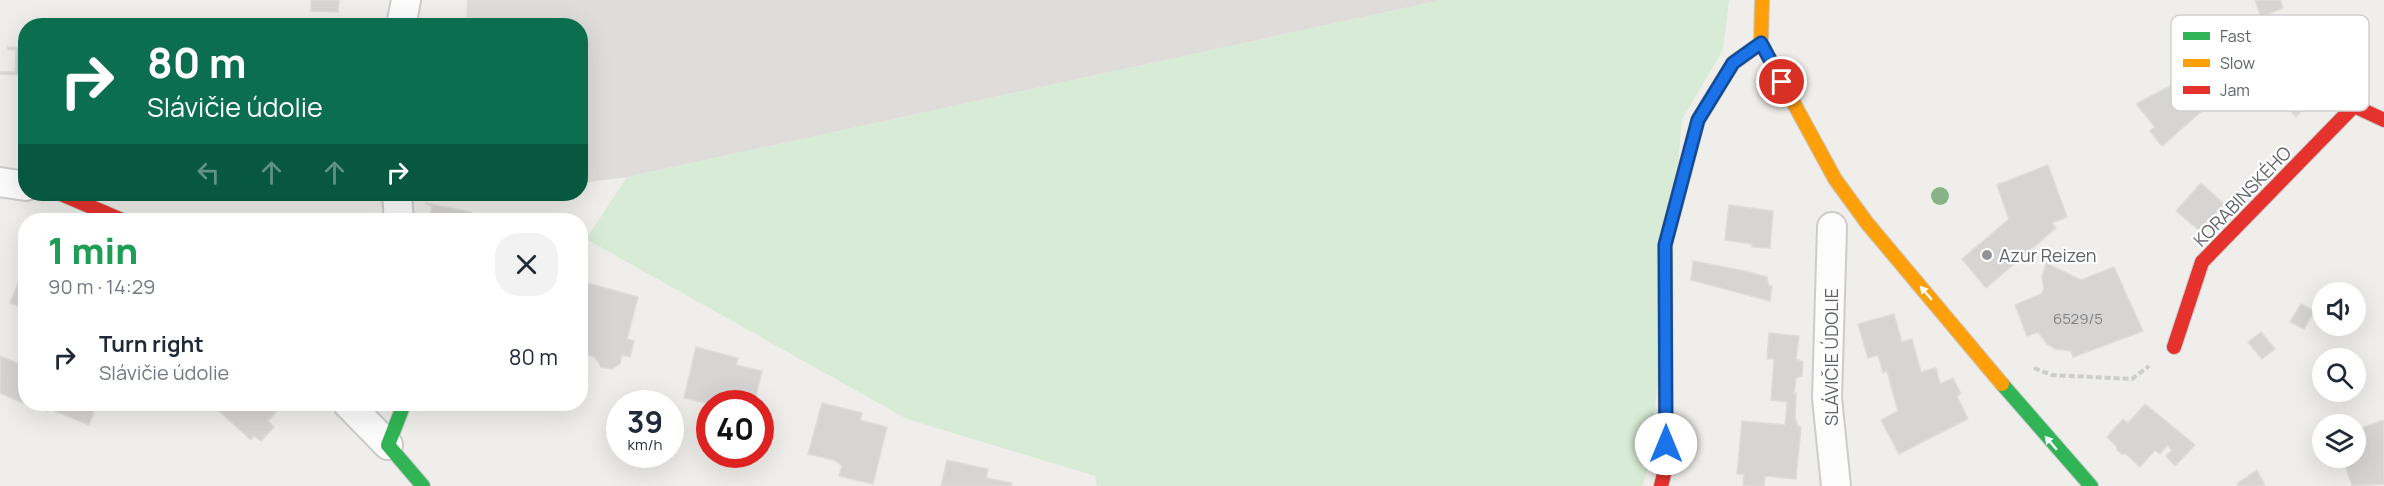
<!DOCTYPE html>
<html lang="en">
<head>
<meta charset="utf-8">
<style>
	body { margin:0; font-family:Manrope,sans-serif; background:#f2f2f3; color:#1f2937; height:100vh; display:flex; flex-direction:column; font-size:22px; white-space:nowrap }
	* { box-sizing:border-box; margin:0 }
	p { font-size:20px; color:#747a83 }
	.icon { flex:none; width:33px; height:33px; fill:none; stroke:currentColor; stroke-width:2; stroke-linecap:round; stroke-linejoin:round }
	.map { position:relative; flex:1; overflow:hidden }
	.sheet { position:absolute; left:18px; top:213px; width:570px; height:198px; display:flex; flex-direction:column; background:#fff; border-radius:24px; box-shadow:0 6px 24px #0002 }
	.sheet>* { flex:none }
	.top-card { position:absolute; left:18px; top:18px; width:570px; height:183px; border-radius:24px; box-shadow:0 6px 24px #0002; background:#0b6e4f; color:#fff; overflow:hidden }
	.controls { position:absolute; left:2312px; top:282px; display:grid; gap:12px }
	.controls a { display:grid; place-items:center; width:54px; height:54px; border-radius:50%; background:#fff; box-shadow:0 6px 24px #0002; font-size:30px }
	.speed { position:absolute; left:606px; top:390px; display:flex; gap:12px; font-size:30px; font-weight:700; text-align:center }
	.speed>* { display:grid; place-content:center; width:78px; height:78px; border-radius:50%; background:#fff; box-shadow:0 6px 24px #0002; line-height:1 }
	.speed small { font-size:15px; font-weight:400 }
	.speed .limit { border:9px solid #d22; background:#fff; color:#111 }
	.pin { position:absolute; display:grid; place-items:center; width:51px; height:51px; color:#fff; margin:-26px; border:3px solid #fff; border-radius:50%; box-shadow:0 2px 6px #0007 }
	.me { position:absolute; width:66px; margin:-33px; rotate:0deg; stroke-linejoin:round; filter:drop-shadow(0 0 4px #0008) }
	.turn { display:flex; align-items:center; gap:21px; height:126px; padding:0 30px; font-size:27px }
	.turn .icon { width:78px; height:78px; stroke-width:2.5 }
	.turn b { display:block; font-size:42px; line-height:51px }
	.lanes { display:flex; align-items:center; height:57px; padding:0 30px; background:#0003; justify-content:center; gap:30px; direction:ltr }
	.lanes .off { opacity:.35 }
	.round { display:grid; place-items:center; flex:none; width:63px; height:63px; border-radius:24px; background:#f2f2f3 }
	.overview { display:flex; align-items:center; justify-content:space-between; height:102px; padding:0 30px }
	h1 { font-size:36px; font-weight:800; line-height:45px; color:#1e9e55 }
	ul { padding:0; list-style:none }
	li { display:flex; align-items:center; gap:18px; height:84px; padding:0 30px }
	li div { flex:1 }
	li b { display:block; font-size:22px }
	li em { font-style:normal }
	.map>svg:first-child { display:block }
</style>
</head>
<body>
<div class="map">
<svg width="2384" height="486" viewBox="0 0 2384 486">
	<rect width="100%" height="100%" fill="#efeeea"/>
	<path fill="#dfddda" d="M 467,0 L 1442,0 L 627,177 L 581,183 L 580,26 L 466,26 Z"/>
	<path fill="#d8ebd6" d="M 1442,0 L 1729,0 L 1723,50 L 1682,119 L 1650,465 L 1642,486 L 1097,486 L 1095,476 L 907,419 L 586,239 L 627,177 Z"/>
	<g fill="#d6d5d3" stroke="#deddd9" stroke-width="1.5">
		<path d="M 311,0 L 339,0 L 338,12 L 311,11 Z"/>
		<path d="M 2255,0 L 2280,0 L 2283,8 L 2261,17 Z"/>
		<path d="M 8,47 L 26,48 L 26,110 L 23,110 L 24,75 L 0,74 L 0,72 L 15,72 L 16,50 L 8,49 Z"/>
		<path d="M 2306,52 L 2339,74 L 2353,87 L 2340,100 L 2325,84 L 2296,117 L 2281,100 L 2297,80 L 2288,72 Z"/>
		<path d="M 2187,77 L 2211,103 L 2162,146 L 2150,131 L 2155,127 L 2136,104 Z"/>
		<path d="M 2048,165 L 2067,217 L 2052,223 L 2056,228 L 1986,288 L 1962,259 L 2009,219 L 1997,185 Z"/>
		<path d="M 2201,183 L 2224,204 L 2200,231 L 2176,211 Z"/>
		<path d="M 425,203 L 471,212 L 469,220 L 429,220 L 432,206 Z"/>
		<path d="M 1729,205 L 1773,211 L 1770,248 L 1752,247 L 1752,244 L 1725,240 Z"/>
		<path d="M 1693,261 L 1745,271 L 1767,277 L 1768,285 L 1772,286 L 1770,301 L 1691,280 Z"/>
		<path d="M 2046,263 L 2081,280 L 2114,267 L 2143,331 L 2073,357 L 2071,351 L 2055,349 L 2047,344 L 2038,332 L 2027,336 L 2015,305 L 2041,294 L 2044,289 L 2042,277 Z"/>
		<path d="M 23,271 L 26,272 L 26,309 L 10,303 Z"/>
		<path d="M 580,281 L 638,297 L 627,339 L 634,341 L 630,357 L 622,355 L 620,364 L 611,369 L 601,367 L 595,357 L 580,353 Z"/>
		<path d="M 2301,304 L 2314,311 L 2304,329 L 2290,322 Z"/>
		<path d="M 1894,314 L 1902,342 L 1912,339 L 1921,372 L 1936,368 L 1940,384 L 1953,378 L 1961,394 L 1957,396 L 1968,419 L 1899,454 L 1881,420 L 1898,411 L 1887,371 L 1883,373 L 1878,355 L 1868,358 L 1858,324 Z"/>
		<path d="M 2261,332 L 2275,349 L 2262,359 L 2248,342 Z"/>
		<path d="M 1769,333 L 1799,336 L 1796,359 L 1803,362 L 1802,376 L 1796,378 L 1794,393 L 1796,393 L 1795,418 L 1798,426 L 1801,427 L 1796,479 L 1765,476 L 1764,486 L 1743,486 L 1744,474 L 1737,474 L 1742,421 L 1785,425 L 1787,402 L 1771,400 L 1774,359 L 1767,359 Z"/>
		<path d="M 696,347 L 738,358 L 736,365 L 762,371 L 754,404 L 710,404 L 684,398 Z"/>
		<path d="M 0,356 L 26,367 L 26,401 L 23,403 L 0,393 Z"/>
		<path d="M 822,403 L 862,413 L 860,420 L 887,427 L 873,484 L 839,476 L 842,466 L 834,460 L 808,454 Z"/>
		<path d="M 30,404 L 97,404 L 89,425 L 50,409 L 48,411 Z"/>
		<path d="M 211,404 L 283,404 L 268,421 L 274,427 L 261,441 L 254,436 L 251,440 Z"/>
		<path d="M 2145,404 L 2195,445 L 2175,466 L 2166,456 L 2172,450 L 2168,445 L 2160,454 L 2155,450 L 2140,467 L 2126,454 L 2122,454 L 2117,450 L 2116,446 L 2107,437 L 2123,419 L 2128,423 Z"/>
		<path d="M 2384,420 L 2384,484 L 2352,486 L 2345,465 L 2349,464 L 2346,458 L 2355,458 L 2355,430 Z"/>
		<path d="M 947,460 L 988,469 L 986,478 L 1012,483 L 1011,486 L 941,486 Z"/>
		<path d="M 2257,470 L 2265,486 L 2237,486 L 2238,483 Z"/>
	</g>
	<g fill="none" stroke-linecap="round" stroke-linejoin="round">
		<g stroke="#cbcccc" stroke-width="32">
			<g id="street">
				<path d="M 401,26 L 406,0"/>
				<path d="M 0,182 L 26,186"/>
				<path d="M 397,194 L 399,220"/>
				<path d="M 1832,227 L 1827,398 L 1836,486"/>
				<path d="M 348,404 L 388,445"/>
			</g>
		</g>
		<g stroke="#cacacb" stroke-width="16">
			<g id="fast">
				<path d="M 2002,384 L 2091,486"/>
				<path d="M 404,404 L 388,445 L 423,486"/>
			</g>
		</g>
		<g stroke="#cacacb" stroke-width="16">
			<g id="slow">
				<path d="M 1762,0 L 1761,43 L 1835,179 L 1867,223 L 2002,384"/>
				<path d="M 1681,184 L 1698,120 L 1733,63 L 1761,43"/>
			</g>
		</g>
		<g stroke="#cacacb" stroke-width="16">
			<g id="jam">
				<path d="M 61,194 L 122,220"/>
				<path d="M 2174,347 L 2202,262 L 2354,106 L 2384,120"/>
				<path d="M 1661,486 L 1666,466 L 1665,245 L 1681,184"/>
			</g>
		</g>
		<path stroke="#cacfcc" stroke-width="4" stroke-dasharray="6 3" stroke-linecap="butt" d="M 2034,368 L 2052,375 L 2132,379 L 2149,366"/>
		<use href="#street" stroke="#fdfcfc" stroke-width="28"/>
		<use href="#fast" stroke="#30b455" stroke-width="14"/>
		<use href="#slow" stroke="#ff9f0a" stroke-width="14"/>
		<use href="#jam" stroke="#e5322d" stroke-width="14"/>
	</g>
	<circle fill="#88b388" cx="1940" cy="196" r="9"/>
	<defs><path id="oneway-solid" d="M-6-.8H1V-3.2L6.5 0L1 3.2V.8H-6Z" transform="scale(1.5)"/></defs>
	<g fill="#fff">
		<use href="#oneway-solid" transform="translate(1926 293) rotate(-130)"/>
		<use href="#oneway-solid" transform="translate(2051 443) rotate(-131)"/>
	</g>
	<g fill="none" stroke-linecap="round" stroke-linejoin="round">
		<g stroke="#114b97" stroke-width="15">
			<path id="route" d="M 1666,444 L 1665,245 L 1698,120 L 1733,63 L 1761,43 L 1782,82"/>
		</g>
		<use href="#route" stroke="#1a73e8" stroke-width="10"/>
	</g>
	<circle fill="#919496" stroke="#fff" stroke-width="2" cx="1987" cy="255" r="6"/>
	<g text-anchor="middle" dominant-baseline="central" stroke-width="4.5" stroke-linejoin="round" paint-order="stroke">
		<g font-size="15" fill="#7e8184">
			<text x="2078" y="318">6529/5</text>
		</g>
		<g font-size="18" fill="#5f6368" stroke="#fff">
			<text transform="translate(2242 196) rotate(-46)">KORABINSKÉHO</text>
			<text transform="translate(1831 357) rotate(-90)">SLÁVIČIE ÚDOLIE</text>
		</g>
		<g font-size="18" fill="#5f6368" stroke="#fff" text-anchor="start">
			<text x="1999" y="255">Azur Reizen</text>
		</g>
	</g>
	<rect x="2171" y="15" width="198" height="96" rx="9" fill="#fff" stroke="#cfd0d2" stroke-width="1.5"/>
	<rect x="2183" y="32" width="27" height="8" fill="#30b455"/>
	<rect x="2183" y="59" width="27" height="8" fill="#ff9f0a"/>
	<rect x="2183" y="86" width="27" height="8" fill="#e5322d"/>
	<g font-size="16" fill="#5f6368">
		<text x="2220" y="42">Fast</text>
		<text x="2220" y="69">Slow</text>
		<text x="2220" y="96">Jam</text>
	</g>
</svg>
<div class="controls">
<a><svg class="icon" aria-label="sound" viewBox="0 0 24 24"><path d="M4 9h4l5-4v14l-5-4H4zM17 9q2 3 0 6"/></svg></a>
<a><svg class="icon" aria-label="search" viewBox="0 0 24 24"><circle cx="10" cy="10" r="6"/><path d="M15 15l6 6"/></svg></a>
<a><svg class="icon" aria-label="layers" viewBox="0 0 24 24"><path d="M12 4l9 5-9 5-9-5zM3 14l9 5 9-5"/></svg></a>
</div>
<div class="speed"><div>39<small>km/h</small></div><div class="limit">40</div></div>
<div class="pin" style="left:1782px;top:82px;background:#d93025"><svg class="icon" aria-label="arrive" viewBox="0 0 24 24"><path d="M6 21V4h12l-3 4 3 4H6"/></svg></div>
<svg class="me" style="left:1666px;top:444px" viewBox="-20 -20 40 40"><circle r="19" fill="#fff"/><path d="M0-13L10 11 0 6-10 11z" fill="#1a73e8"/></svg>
<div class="top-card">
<div class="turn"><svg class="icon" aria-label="right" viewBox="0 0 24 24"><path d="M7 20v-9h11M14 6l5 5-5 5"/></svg><div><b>80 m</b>Slávičie údolie</div></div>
<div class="lanes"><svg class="icon off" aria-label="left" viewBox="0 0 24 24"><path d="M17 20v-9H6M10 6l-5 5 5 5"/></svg><svg class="icon off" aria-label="ahead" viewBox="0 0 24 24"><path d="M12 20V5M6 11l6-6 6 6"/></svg><svg class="icon off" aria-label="ahead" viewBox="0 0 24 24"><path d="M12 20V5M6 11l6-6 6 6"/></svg><svg class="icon" aria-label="right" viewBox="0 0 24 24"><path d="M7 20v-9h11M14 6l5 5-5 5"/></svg></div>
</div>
<section class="sheet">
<div class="overview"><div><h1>1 min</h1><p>90 m · 14:29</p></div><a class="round"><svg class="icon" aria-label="close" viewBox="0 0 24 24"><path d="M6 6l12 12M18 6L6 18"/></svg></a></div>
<ul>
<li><svg class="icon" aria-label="right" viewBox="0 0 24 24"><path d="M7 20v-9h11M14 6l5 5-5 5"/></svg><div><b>Turn right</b><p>Slávičie údolie</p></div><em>80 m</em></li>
</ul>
</section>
</div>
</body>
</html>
